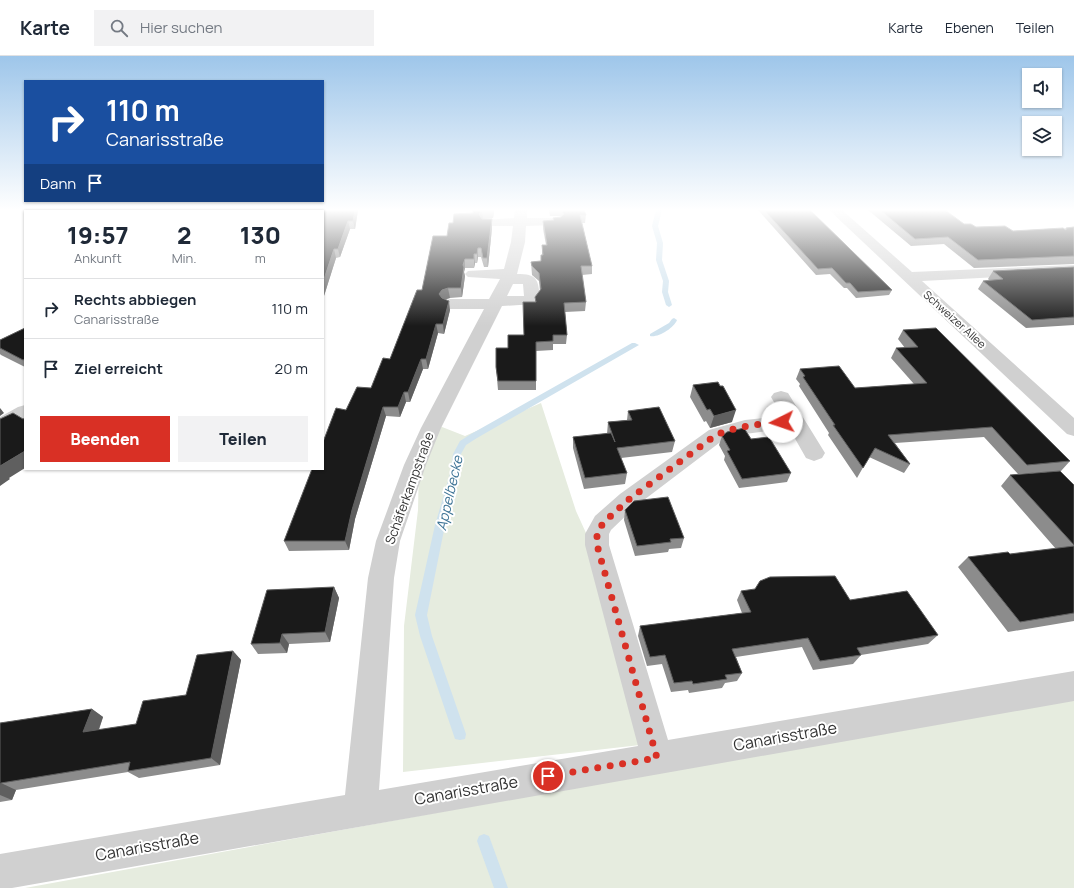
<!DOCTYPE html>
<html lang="de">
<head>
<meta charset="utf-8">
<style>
	body { margin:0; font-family:Manrope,sans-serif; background:#f2f2f3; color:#1f2937; height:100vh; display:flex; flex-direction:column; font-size:15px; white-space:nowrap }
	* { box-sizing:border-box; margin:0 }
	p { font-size:13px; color:#747a83 }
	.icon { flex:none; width:22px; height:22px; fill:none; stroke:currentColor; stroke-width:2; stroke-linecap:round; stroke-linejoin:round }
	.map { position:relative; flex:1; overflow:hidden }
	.side { position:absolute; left:24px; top:154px; width:300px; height:260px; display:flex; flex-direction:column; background:#fff; border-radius:0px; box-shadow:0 1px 3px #0004 }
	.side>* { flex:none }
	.hud { position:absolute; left:24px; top:24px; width:300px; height:122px; border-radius:0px; box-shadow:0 1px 3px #0004; background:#1a4fa0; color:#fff; overflow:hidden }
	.tools { position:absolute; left:1022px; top:12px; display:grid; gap:8px }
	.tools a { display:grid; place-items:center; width:40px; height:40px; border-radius:0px; background:#fff; box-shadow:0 1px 3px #0004; font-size:20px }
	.pin { position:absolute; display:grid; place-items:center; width:34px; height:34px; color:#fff; margin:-17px; border:2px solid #fff; border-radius:50%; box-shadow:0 1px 4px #0007 }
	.me { position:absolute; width:44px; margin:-22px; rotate:266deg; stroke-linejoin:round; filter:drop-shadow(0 0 3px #0008) }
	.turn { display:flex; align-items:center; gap:14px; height:84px; padding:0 16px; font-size:18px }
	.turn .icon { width:52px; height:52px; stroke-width:2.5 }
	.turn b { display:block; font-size:28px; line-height:34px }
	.then { display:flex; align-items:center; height:38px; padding:0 16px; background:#0003; gap:8px; font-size:15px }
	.eta { display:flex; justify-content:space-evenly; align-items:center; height:68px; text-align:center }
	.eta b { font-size:24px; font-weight:800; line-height:28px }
	.primary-button { display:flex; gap:8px; margin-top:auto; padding:8px 16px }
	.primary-button a { flex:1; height:46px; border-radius:0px; background:#d93025; color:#fff; font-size:16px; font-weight:800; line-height:46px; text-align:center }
	.primary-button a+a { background:#f2f2f3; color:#1f2937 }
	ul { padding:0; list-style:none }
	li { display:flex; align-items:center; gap:12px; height:60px; padding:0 16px; border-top:1px solid #e0e1e3 }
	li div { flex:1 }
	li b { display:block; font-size:15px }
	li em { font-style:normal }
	header { display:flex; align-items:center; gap:24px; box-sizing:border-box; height:56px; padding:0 20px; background:#fff; border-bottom:1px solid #e0e1e3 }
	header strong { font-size:19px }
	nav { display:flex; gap:22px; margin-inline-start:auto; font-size:14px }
	.search { width:280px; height:36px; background:#f2f2f3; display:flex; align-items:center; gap:10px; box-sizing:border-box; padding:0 14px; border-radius:0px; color:#747a83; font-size:15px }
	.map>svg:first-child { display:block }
</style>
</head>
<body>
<header>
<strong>Karte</strong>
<div class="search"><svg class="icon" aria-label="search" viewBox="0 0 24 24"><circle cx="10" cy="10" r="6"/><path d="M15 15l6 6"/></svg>Hier suchen</div>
<nav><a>Karte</a><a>Ebenen</a><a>Teilen</a></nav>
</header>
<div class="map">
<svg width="1074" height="832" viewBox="0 0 1074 832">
	<rect width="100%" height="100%" fill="#fff"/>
	<g fill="#e6ecdf">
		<path d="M 541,347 L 576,455 L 591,488 L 649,688 L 403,716 L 404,570 L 418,454 L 419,408 L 437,369 L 465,380 Z"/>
		<path d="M 1074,640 L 1074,832 L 25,832 Z"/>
	</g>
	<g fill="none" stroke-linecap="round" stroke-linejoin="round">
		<g fill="#cfe2ee" fill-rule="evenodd">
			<path d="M 656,154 L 662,154 L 658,170 L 663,187 L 662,204 L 669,225 L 668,236 L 672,249 L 669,251 L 666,249 L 662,236 L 663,225 L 656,204 L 657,187 L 652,170 Z"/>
			<path d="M 674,262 L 677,264 C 674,272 658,282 650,280 L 650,278 L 669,267 L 672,263 Z"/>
			<path d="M 632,287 L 635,287 L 639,289 L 477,382 L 466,389 L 461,398 L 460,418 L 445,469 L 427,559 L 432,580 L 466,678 L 465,683 L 460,684 L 455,683 L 420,580 L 415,559 L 435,469 L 450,418 L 453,398 L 460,385 L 471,378 Z"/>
			<path d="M 484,778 L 489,780 L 508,832 L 494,832 L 477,785 L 479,780 Z"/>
		</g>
		<g fill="#d0d0d0" fill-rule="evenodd">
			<path d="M 515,154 L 527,154 L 527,162 L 560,162 L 562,165 L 560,168 L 555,169 L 526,170 L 525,186 L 517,218 C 537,218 538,223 540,241 L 535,248 L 502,250 L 441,372 L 426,409 L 400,485 L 394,522 L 379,734 L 638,690 L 585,489 L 585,478 L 595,460 L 620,438 L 709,374 L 745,364 L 782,360 L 771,341 L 774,337 L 781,335 L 788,337 L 825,397 L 822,402 L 814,405 L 806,402 L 789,372 L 745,378 L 723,384 L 636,450 L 611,474 L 609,478 L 609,489 L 668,684 L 1074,615 L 1074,645 L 12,832 L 0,832 L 0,798 L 345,739 L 368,522 L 376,485 L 404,409 L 421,372 L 484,253 L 450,253 L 444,251 L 442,248 L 444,245 L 450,243 L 489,243 L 500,223 L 468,221 L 465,218 L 468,215 L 504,213 L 511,186 L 513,170 L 483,170 L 481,167 L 483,164 L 514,162 ZM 513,228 L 523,228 L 524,240 L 507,240 Z"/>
			<path d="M 829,154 L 842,154 L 912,216 L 1074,209 L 1074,217 L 922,225 L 1074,362 L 1074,380 L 1067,378 Z"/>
			<path d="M 25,349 L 25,365 L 7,375 L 0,377 L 0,361 L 18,351 Z"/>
		</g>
	</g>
	<g fill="#8c8c8c">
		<path d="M 311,154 L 358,154 L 355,173 L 350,173 L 340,201 L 336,202 L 323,243 L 323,155 Z"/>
		<path d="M 473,154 L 494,154 L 493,162 L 483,163 L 492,172 L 488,211 L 484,211 L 481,201 L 478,201 L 477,207 L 475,207 L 474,212 L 465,212 L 464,216 L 465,220 L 462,241 L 450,242 L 444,243 L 450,254 L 444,278 L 438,277 L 428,313 L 423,313 L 410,346 L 406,346 L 400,361 L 386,360 L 355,463 L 349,494 L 289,495 L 284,485 L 346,354 L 371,332 L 390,303 L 453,167 L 473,157 Z"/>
		<path d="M 549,154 L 584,154 L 586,159 L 585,167 L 582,167 L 592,210 L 592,218 L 582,219 L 586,246 L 585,255 L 565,256 L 567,279 L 566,288 L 553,288 L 553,294 L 536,295 L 536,334 L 498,334 L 496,311 L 508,292 L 524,279 L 535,246 L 535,241 L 540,235 L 539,225 L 532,219 L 531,206 L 541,205 L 541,199 L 542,199 L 542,189 L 546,189 L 543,173 L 543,165 L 553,164 L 553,162 L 561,161 L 560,160 L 550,160 Z"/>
		<path d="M 758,154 L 810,154 L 892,234 L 889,239 L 856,242 L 847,232 L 844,232 L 830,218 L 816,219 Z"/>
		<path d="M 868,154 L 945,154 L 964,168 L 976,171 L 1013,175 L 1065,173 L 1066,172 L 1074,171 L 1074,208 L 974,212 L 944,188 L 911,190 Z"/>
		<path d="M 1074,211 L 1074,269 L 1026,272 L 978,233 L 983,225 L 989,224 L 988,223 L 993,215 Z"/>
		<path d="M 25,272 L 25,311 L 1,299 L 0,298 L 0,284 Z"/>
		<path d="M 903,274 L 1070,405 L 1061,415 L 1018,418 L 984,381 L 895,387 L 910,408 L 904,417 L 869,401 L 857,422 L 828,379 L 829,377 L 799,330 L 800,328 L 796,323 L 800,313 L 855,332 L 914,328 L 891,302 L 896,292 L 905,292 L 898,283 Z"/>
		<path d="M 693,329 L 732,366 L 710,372 L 706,365 L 704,366 L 690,341 Z"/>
		<path d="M 628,355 L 675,385 L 672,396 L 621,402 L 627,417 L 625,428 L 584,433 L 573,392 L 573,381 L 607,378 L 608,366 L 627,364 Z"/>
		<path d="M 722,380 L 751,383 L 791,417 L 787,426 L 739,432 L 724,404 L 725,400 L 719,389 Z"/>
		<path d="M 1010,419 L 1074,429 L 1074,565 L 1008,576 L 958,511 L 968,501 L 1010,498 L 1056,493 L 1001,430 Z"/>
		<path d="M 625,454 L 684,482 L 681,492 L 669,493 L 668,496 L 635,500 L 624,464 Z"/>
		<path d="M 334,531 L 339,542 L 330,586 L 289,588 L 287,597 L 258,598 L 251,588 Z"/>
		<path d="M 741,535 L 850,544 L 938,579 L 928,588 L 861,599 L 853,608 L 813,614 L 802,591 L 736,601 L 742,617 L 737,625 L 725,627 L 722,632 L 689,637 L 688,634 L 671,636 L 662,608 L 647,610 L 638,580 L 640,570 L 742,557 L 737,544 Z"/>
		<path d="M 233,595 L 241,604 L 220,709 L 139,722 L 128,716 L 16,734 L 12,744 L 0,746 L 0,667 L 92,653 L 103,661 L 99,674 L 136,668 L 186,639 Z"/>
	</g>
	<g fill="#5f5f5f">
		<path d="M 355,154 L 358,154 L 355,173 L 353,165 Z"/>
		<path d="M 482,154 L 483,162 L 480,166 L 479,158 Z"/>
		<path d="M 493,154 L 494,154 L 493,162 Z"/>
		<path d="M 492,163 L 492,172 L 488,211 L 487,202 Z"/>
		<path d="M 348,165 L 350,173 L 340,201 L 338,193 Z"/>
		<path d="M 478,192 L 478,201 L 477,207 L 477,198 Z"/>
		<path d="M 334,193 L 336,202 L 323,243 L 323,226 Z"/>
		<path d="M 474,198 L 475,207 L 474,212 Z"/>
		<path d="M 465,203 L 465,212 L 464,216 L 465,220 L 462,241 L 461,232 L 463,209 Z"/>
		<path d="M 448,232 L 450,242 L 444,244 L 441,247 L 439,238 L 442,234 Z"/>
		<path d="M 449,245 L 450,254 L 444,278 L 443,268 Z"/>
		<path d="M 436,268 L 438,277 L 428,313 L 426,303 Z"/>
		<path d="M 421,303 L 423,313 L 410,346 L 408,336 Z"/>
		<path d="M 404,336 L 406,346 L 400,361 L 398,351 Z"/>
		<path d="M 383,351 L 386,360 L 355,463 L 349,494 L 345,485 L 352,454 Z"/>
		<path d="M 0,352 L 4,357 L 0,360 Z"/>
		<path d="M 736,354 L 732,366 L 710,372 L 714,360 Z"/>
		<path d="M 25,395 L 25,412 L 9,422 L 10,423 L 0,430 L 0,410 Z"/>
		<path d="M 334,531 L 339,542 L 330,586 L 325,576 Z"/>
		<path d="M 282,578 L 289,588 L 287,597 L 280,587 Z"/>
		<path d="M 233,595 L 241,604 L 220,709 L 211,702 Z"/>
		<path d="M 92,653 L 103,661 L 95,684 L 83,676 Z"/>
		<path d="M 1,727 L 16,734 L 12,744 L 0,739 L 0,729 Z"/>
	</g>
	<g fill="#1a1a1a" stroke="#5f5f5f">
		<rect x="199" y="154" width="68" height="1"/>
		<path d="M 311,154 L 355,154 L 353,165 L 348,165 L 338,193 L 334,193 L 323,226 L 323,155 L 310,155 Z"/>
		<path d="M 473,154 L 484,154 L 482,154 L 479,158 L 482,163 L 492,163 L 487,202 L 483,202 L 481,192 L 478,192 L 477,198 L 474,198 L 474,203 L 465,203 L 463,209 L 464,211 L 461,232 L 448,232 L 442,234 L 439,238 L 442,242 L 449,245 L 443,268 L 436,268 L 426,303 L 421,303 L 408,336 L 404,336 L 398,351 L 383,351 L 352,454 L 345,485 L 284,485 L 312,413 L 323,413 L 323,386 L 336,352 L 346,354 L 357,331 L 371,332 L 383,302 L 390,303 L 417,234 L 422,234 L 433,180 L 447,180 L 449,167 L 453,167 L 454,158 L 473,157 Z"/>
		<path d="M 561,154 L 584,154 L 586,159 L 580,159 L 592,210 L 581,210 L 586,246 L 564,247 L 567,279 L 553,279 L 553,285 L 536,286 L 536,325 L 498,325 L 496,311 L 496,292 L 508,292 L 508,279 L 524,279 L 523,246 L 536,246 L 535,241 L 541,233 L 539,217 L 532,210 L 531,206 L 541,205 L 541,199 L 543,199 L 542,189 L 547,189 L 543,165 L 554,164 L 553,162 L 561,161 L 564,158 Z"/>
		<path d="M 764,154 L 810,154 L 892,234 L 858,236 L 850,227 L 846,227 L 832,212 L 818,213 Z"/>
		<path d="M 880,154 L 945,154 L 964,168 L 971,168 L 976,171 L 1005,170 L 1013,175 L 1063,172 L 1066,174 L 1066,172 L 1074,171 L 1074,200 L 978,204 L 948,181 L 915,183 Z"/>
		<path d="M 1074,211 L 1074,261 L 1032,264 L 983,225 L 1003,223 L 993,215 Z"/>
		<path d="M 25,272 L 25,303 L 23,304 L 0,292 L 0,284 Z"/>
		<path d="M 936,272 L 1070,405 L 1027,409 L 992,371 L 888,379 L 910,408 L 875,392 L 863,412 L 833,369 L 835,369 L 803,321 L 805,320 L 800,313 L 839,310 L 855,332 L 927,327 L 896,292 L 918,291 L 903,274 Z"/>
		<path d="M 718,326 L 720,330 L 723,330 L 736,354 L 714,360 L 710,353 L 707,354 L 693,329 Z"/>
		<path d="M 659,351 L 675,385 L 617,392 L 627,417 L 585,422 L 573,381 L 611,377 L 615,386 L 608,366 L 632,364 L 628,355 Z"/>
		<path d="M 13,357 L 23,363 L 25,362 L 25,395 L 0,410 L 0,363 Z"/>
		<path d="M 744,372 L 751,383 L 769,381 L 791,417 L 742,423 L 727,395 L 730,394 L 722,380 L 727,376 Z"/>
		<path d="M 1060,415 L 1074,429 L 1074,489 L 1010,419 Z"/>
		<path d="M 668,441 L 684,482 L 670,483 L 671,486 L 637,490 L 625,454 L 634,445 Z"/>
		<path d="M 1074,490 L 1074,557 L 1020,566 L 968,501 L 1008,496 L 1010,498 Z"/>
		<path d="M 835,520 L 850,544 L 907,535 L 938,579 L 857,592 L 861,599 L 820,605 L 808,582 L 732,593 L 742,617 L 725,619 L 727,623 L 693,628 L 692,625 L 674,627 L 665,599 L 650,601 L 640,570 L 751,556 L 741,535 L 755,533 L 760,525 L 770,521 Z"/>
		<path d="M 334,531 L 325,576 L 282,578 L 280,587 L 251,588 L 267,534 Z"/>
		<path d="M 233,595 L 211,702 L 128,715 L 130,706 L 1,727 L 0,729 L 0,667 L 92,653 L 83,676 L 136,668 L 143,645 L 186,639 L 197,599 Z"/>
	</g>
	<linearGradient id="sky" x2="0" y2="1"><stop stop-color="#9ec6ea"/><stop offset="0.57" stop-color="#fff"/><stop offset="1" stop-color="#fff" stop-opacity="0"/></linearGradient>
	<rect width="1074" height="270" fill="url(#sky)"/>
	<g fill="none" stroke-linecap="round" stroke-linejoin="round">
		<path stroke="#d93025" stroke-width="7" stroke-dasharray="0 12.6" d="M 548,720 L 657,702 L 597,489 L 597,478 L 603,467 L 628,444 L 716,379 C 737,370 759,368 782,366"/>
	</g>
	<g text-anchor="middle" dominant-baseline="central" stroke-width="4" stroke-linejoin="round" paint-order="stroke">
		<g font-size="11" fill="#333" stroke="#fff">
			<text transform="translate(955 263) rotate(42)">Schweizer Allee</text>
		</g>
		<g font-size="13" fill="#333" stroke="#fff">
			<text transform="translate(409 432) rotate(-70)">Schäferkampstraße</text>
		</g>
		<g font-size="14" font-style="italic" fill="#3f7597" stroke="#fff">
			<text transform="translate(449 437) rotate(-77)">Appelbecke</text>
		</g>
		<g font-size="16" fill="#333" stroke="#fff">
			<text transform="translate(785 680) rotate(-10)">Canarisstraße</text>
			<text transform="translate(466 734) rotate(-10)">Canarisstraße</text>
			<text transform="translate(147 790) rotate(-10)">Canarisstraße</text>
		</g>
	</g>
</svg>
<div class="tools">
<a><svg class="icon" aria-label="sound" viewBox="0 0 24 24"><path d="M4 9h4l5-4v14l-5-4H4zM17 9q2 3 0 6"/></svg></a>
<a><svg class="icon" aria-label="layers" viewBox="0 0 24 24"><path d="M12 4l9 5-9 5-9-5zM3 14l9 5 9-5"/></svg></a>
</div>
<div class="pin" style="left:548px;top:720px;background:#d93025"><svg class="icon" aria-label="arrive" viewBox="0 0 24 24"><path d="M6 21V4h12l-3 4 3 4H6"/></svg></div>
<svg class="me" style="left:782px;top:366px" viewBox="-20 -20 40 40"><circle r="19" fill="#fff"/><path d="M0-13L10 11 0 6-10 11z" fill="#d93025"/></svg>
<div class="hud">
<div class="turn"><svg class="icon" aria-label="right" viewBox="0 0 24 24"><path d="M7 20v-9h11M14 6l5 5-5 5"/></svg><div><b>110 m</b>Canarisstraße</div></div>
<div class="then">Dann<svg class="icon" aria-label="arrive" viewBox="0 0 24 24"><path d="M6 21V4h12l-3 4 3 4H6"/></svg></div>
</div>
<section class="side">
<div class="eta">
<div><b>19:57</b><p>Ankunft</p></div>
<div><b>2</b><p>Min.</p></div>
<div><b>130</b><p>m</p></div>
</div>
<ul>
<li><svg class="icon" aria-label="right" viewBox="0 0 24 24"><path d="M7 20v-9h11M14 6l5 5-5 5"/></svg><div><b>Rechts abbiegen</b><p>Canarisstraße</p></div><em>110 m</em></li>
<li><svg class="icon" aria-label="arrive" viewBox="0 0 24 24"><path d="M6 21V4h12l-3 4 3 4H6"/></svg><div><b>Ziel erreicht</b></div><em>20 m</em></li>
</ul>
<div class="primary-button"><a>Beenden</a><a>Teilen</a></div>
</section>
</div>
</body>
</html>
